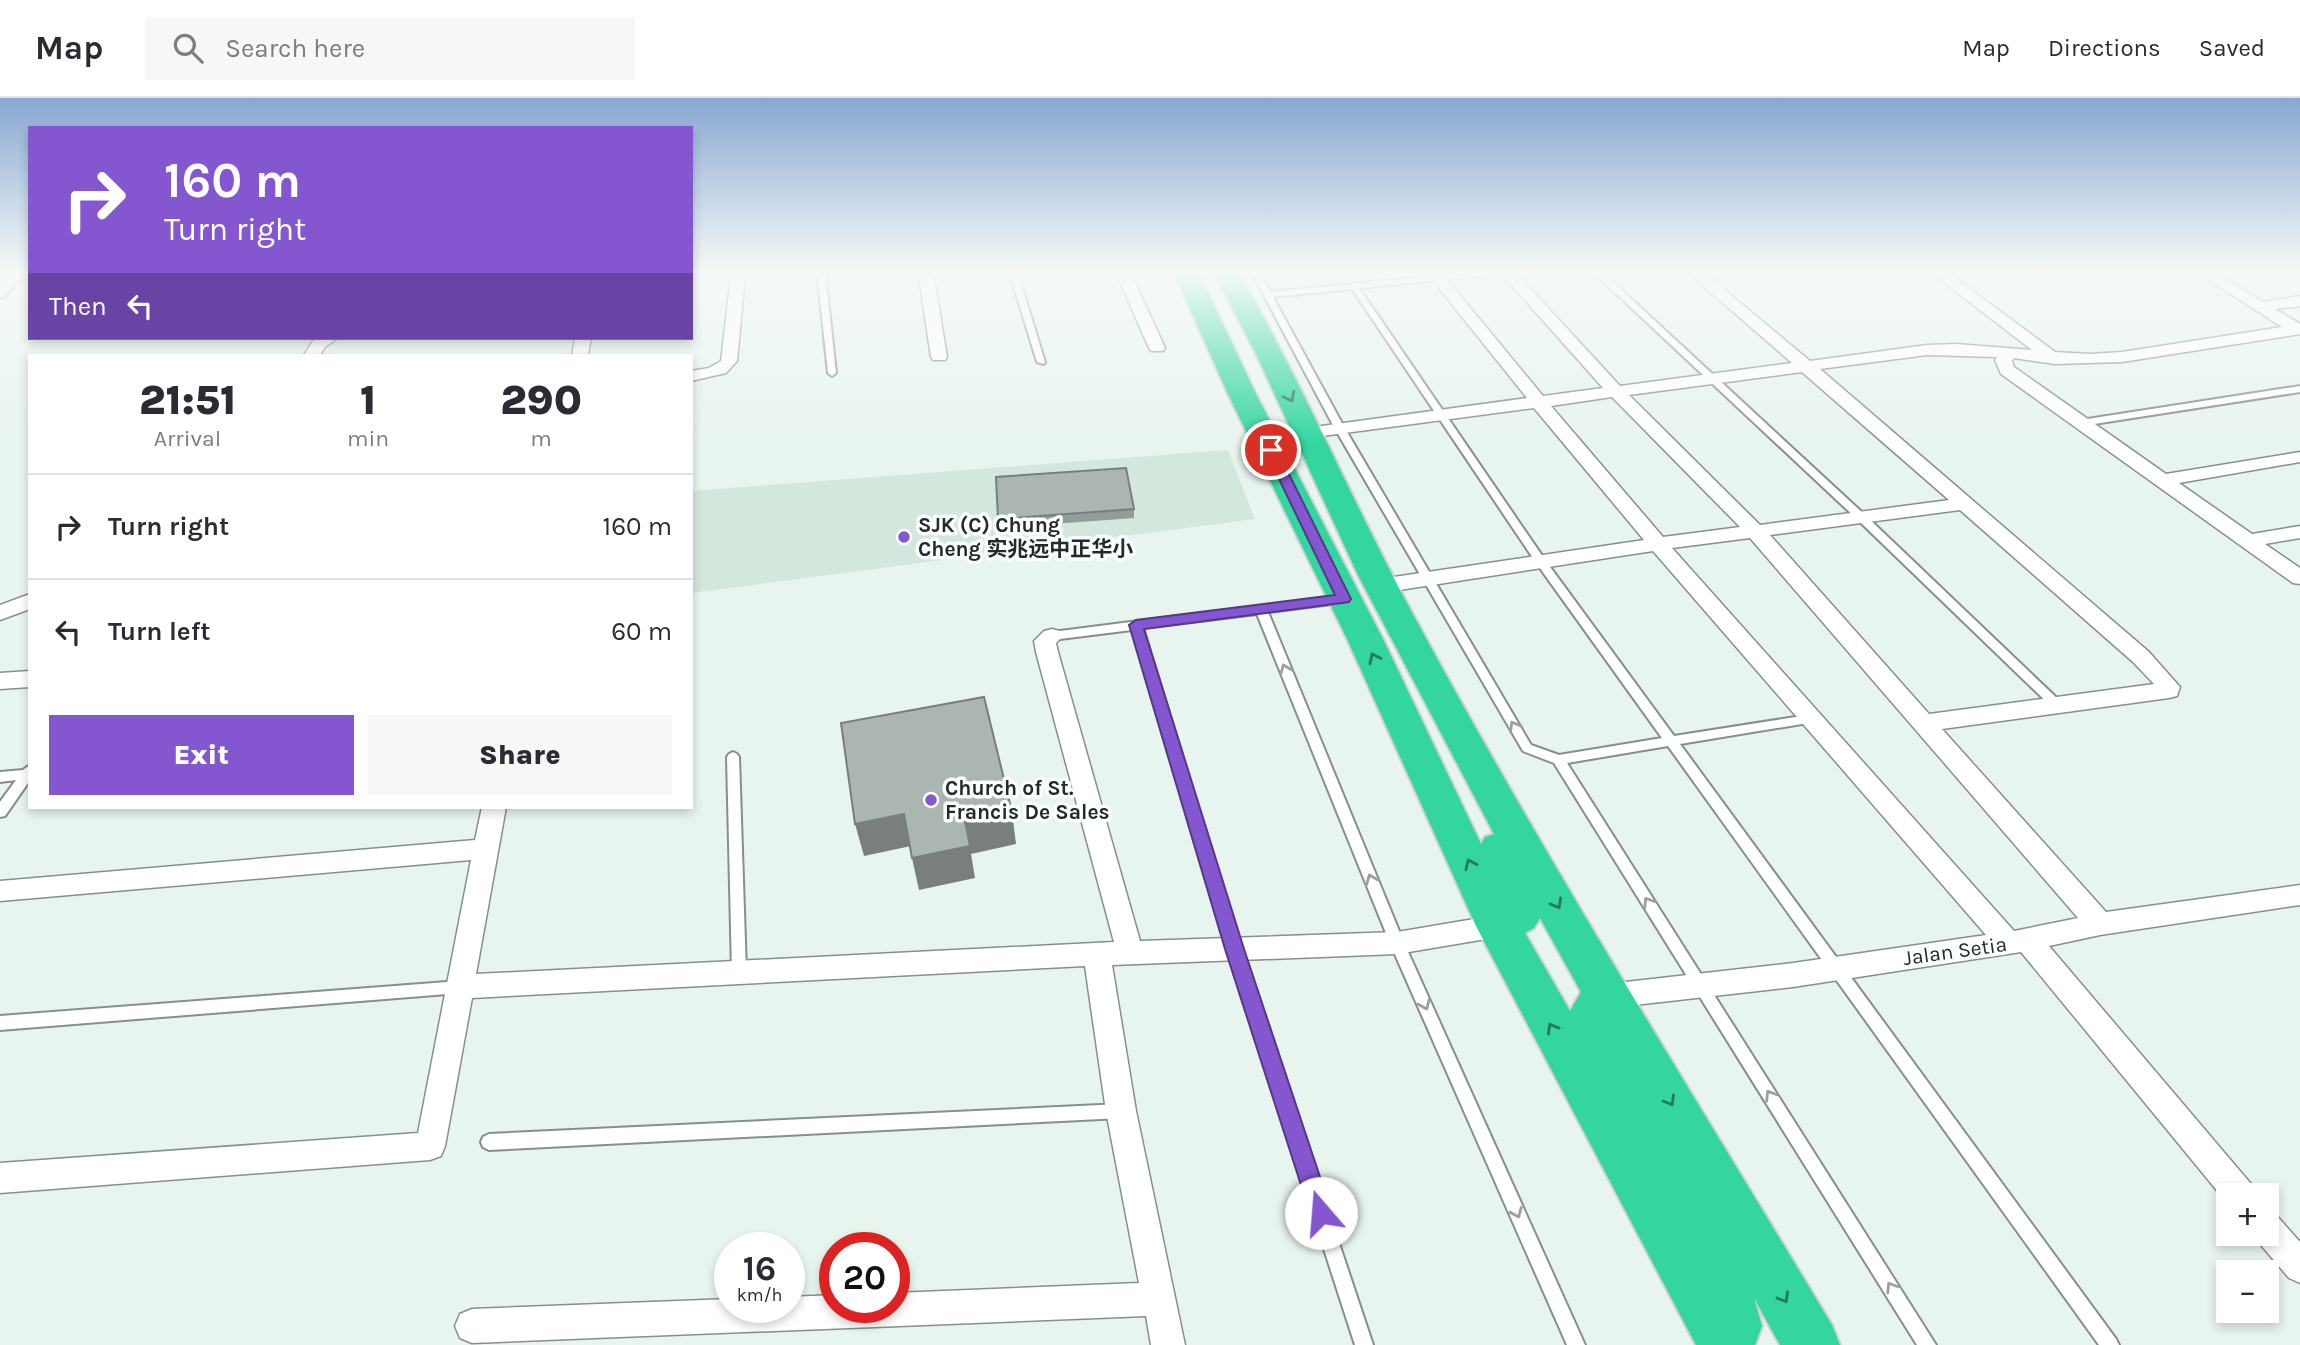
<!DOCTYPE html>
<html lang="en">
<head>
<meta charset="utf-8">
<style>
	body { margin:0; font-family:Karla,"Noto Sans SC",sans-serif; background:#f7f7f7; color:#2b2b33; height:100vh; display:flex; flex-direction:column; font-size:26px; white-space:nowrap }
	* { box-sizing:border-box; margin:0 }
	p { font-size:23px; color:#7c7c81 }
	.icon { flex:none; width:38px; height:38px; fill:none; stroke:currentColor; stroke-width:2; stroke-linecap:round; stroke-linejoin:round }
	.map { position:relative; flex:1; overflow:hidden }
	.panel { position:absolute; left:28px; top:256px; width:665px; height:455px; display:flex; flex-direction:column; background:#fff; border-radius:0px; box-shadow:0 4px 10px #0003 }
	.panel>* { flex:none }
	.guide { position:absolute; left:28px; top:28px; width:665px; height:214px; border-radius:0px; box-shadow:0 4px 10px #0003; background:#8456cf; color:#fff; overflow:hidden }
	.tools { position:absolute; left:2216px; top:1085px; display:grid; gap:14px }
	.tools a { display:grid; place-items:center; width:63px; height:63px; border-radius:0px; background:#fff; box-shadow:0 4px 10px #0003; font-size:35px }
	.speed { position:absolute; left:714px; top:1134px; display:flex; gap:14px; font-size:35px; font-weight:700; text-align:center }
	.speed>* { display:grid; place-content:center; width:91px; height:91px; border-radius:50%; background:#fff; box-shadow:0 4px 10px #0003; line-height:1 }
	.speed small { font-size:18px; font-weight:400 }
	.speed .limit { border:10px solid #d22; background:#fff; color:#111 }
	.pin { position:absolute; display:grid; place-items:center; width:60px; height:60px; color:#fff; margin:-30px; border:4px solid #fff; border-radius:50%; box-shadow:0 2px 7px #0007 }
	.me { position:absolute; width:77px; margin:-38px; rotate:342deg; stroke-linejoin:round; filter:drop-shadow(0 0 5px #0008) }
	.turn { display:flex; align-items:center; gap:24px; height:147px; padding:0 21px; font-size:32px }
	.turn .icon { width:91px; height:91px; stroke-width:2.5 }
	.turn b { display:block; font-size:49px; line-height:60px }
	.then { display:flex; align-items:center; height:66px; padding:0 21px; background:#0003; gap:14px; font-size:26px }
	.eta { display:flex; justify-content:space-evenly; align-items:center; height:119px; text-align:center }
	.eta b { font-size:42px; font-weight:800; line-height:49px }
	.primary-button { display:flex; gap:14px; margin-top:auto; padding:14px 21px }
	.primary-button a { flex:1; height:80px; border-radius:0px; background:#8456cf; color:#fff; font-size:28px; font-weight:800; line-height:80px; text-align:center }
	.primary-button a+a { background:#f7f7f7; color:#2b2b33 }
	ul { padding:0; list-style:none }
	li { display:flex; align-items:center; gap:21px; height:105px; padding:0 21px; border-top:2px solid #e1e1e2 }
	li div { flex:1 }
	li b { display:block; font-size:26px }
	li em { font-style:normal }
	header { display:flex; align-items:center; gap:42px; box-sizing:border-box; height:98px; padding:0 35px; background:#fff; border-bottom:2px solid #e1e1e2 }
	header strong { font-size:33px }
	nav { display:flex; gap:38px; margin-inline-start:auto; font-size:24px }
	.search { width:490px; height:63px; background:#f7f7f7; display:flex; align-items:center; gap:18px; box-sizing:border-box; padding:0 24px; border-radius:0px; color:#7c7c81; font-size:26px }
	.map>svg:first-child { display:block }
</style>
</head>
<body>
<header>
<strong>Map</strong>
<div class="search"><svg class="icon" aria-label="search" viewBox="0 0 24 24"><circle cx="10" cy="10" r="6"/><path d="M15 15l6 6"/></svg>Search here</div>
<nav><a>Map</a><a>Directions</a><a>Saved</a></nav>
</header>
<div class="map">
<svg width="2300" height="1247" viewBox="0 0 2300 1247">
	<rect width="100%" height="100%" fill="#e8f4ee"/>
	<path fill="#d4e7dd" d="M 1228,352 L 1255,421 L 691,495 L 691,393 Z"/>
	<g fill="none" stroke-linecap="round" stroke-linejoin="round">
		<g stroke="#86908b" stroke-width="4">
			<g id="lane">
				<path d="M 817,173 L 825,173 L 836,275 L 832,278 L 828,275 Z"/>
				<path d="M 1009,173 L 1017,173 L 1045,264 L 1044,266 L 1037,264 Z"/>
				<path d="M 1251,173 L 1259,173 L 1271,194 L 1483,173 L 1515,173 L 1511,175 L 1359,190 L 1545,462 L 1674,638 L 1808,617 L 1812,618 L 1814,621 L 1808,625 L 1680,646 L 2116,1241 L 2119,1247 L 2099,1247 L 1668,648 L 1567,665 L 1936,1247 L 1917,1247 L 1554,665 L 1523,653 L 1334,329 ZM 1352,191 L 1537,466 L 1662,640 L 1559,657 L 1531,647 L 1344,329 L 1273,199 Z"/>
				<path d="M 1592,173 L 1601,173 L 1866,418 L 2062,605 L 2064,608 L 2062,611 L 2054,611 L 1858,422 Z"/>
				<path d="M 2300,288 L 2300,294 L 2081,328 L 2076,325 L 2081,322 Z"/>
				<path d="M 1344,497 L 1348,498 L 1350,501 L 1348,504 L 1268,514 L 1404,845 L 1585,1247 L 1567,1247 L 1390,845 L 1257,516 L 1143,530 L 1241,851 L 1373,1247 L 1355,1247 L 1227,851 L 1132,532 L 1052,542 L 1046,538 L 1052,534 Z"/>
				<path d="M 733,654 L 737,656 L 739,659 L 746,874 L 744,878 L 739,880 L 734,878 L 732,874 L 727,659 L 729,656 Z"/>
				<path d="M 30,667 L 30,682 L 5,718 L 0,719 L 0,704 L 16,682 L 0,684 L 0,674 L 23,672 Z"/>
				<path d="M 460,883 L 465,884 L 467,889 L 465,894 L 460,895 L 0,932 L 0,918 Z"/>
				<path d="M 1121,1006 L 1127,1008 L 1129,1013 L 1127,1018 L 1121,1020 L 489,1052 L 483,1049 L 481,1044 L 483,1039 L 489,1036 Z"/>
			</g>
		</g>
		<g stroke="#86908b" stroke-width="3">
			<g id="street">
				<path d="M 12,173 L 27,173 L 5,198 L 0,200 L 0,186 Z"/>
				<path d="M 733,173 L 750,173 L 745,179 L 737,263 L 726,275 L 691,283 L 691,273 L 709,270 L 721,263 L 731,177 Z"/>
				<path d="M 918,173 L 933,173 L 947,259 L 945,262 L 933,262 L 931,259 Z"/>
				<path d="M 1115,173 L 1130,173 L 1165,250 L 1163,253 L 1151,253 L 1149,250 Z"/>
				<path d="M 1499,173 L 1514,173 L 1620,288 L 1792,265 L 1686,173 L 1702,173 L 1810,263 L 1927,247 L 1956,246 L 2032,252 L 1929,173 L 1946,173 L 2055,254 L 2089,256 L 2122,254 L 2282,229 L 2195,173 L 2213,173 L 2263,204 L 2300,198 L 2300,208 L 2275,211 L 2300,226 L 2300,236 L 2122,264 L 2055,266 L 2014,260 L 2012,263 L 2014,269 L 2166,376 L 2300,354 L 2300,364 L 2179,385 L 2252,436 L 2300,428 L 2300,440 L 2265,446 L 2300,470 L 2300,486 L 2293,485 L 2001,276 L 1995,262 L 1997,259 L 1927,257 L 1820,271 L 2149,554 L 2180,589 L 2177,598 L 2169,600 L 1942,631 L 2106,814 L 2300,787 L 2300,807 L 2100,837 L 2049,848 L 2251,1086 L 2255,1097 L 2228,1097 L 2228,1106 L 2021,854 L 1793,889 L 1608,910 L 1598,906 L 1594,898 L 1598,890 L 1608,886 L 1793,865 L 1986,837 L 1653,453 L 1380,495 L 1373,493 L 1370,488 L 1373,483 L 1380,481 L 1644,442 L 1534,310 L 1307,340 L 1298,335 L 1307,330 L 1527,300 L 1434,184 L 1431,181 L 1439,176 L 1444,178 L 1543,298 L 1603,290 ZM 1802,274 L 1949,402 L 1760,427 L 1629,297 ZM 1612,299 L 1740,429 L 1663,439 L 1551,308 ZM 1960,412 L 2133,564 L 2154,586 L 1929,616 L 1770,437 ZM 1750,440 L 2078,820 L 2014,833 L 1672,450 Z"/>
				<path d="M 318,240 L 338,240 L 325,249 L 320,257 L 304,257 L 313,243 Z"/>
				<path d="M 575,240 L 591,240 L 588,257 L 572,257 Z"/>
				<path d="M 30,496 L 30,511 L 0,522 L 0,507 Z"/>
				<path d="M 1052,531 L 1060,533 L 1063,538 L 1056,545 L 1058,554 L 1140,843 L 1397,834 L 1498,817 L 1507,820 L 1511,828 L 1507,836 L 1498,839 L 1397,856 L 1112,867 L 1136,1013 L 1185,1247 L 1151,1247 L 1146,1218 L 472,1245 L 460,1240 L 455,1228 L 460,1216 L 472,1211 L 730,1201 L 730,1209 L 789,1209 L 789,1199 L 835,1197 L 835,1209 L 894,1209 L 894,1195 L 1139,1185 L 1106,1013 L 1085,868 L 472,900 L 445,1048 L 441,1058 L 430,1062 L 0,1095 L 0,1065 L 418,1035 L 471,762 L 0,803 L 0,783 L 475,742 L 482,709 L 506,709 L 476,876 L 1114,844 L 1036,554 L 1034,543 L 1044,533 Z"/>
				<path d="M 30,573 L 30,589 L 0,591 L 0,575 Z"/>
				<path d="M 2266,1113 L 2277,1118 L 2300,1144 L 2300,1185 L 2289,1180 L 2255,1140 L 2253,1136 L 2266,1136 Z"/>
			</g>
		</g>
		<g stroke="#cfd0d0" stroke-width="4">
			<path id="highway" d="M 1173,173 L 1198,173 L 1256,296 L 1384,543 L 1481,746 L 1485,739 L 1494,736 L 1358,477 L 1257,258 L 1213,173 L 1238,173 C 1303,286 1353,406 1415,520 C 1545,761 1691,993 1832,1227 L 1840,1247 L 1780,1247 L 1754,1200 L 1762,1228 L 1755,1247 L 1696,1247 L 1476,828 L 1348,543 L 1228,296 ZM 1540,820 L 1581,894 L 1570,913 L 1525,835 L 1534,830 Z"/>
		</g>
		<use href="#lane" fill="#fff" fill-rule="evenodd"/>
		<use href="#street" fill="#fff" fill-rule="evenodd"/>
		<use href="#highway" fill="#33d69e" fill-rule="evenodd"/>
	</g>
	<path fill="#939d98" d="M 1134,411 L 1134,420 L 999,430 L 998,421 Z"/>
	<g fill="#787f7c">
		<path d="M 1012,714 L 1016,746 L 971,756 L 975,780 L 919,792 L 912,760 L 965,723 Z"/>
		<path d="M 904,716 L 911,748 L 864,758 L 855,726 Z"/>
	</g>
	<g fill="#abb6b1" stroke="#787f7c" stroke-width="2">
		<path d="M 1126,370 L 1134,411 L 998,421 L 996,379 Z"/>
		<path d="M 984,599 L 1012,714 L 965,723 L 970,748 L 912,760 L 904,716 L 855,726 L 841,625 Z"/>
	</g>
	<defs><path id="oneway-chevron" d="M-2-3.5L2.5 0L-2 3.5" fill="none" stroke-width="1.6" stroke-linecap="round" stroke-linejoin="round" transform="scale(1.75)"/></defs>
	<g stroke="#2b775d">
		<use href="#oneway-chevron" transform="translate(1290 299) rotate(63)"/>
		<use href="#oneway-chevron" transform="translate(1374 560) rotate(-115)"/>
		<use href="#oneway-chevron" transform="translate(1470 766) rotate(-115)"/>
		<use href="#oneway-chevron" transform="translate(1557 806) rotate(61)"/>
		<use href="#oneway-chevron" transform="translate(1552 930) rotate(-119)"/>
		<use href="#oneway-chevron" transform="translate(1670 1003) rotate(60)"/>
		<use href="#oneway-chevron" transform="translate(1784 1200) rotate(60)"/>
	</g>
	<g stroke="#9d9f9e">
		<use href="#oneway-chevron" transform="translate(1285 571) rotate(-112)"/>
		<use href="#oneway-chevron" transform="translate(1514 628) rotate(-121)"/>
		<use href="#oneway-chevron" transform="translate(1371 781) rotate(-112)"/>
		<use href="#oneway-chevron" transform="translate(1648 804) rotate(-122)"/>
		<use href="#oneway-chevron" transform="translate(1425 907) rotate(66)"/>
		<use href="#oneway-chevron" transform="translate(1770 997) rotate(-122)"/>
		<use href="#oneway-chevron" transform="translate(1517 1115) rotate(66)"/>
		<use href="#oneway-chevron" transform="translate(1891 1189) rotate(-122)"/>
	</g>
	<linearGradient id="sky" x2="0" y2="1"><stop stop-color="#89a7d2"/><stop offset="0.5" stop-color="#f5faf7"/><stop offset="1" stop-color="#f5faf7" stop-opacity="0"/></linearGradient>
	<rect width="2300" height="348" fill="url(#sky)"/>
	<path fill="#8456cf" stroke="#563887" stroke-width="2" d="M 1271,348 L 1277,352 L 1351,501 L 1349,504 L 1144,531 L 1244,851 L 1332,1115 L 1328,1123 L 1321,1126 L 1313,1123 L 1310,1115 L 1225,851 L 1129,527 L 1136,522 L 1335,497 L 1265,352 Z"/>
	<g fill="#8456cf" stroke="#fafffd" stroke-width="2.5">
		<circle cx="904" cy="439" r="7"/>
		<circle cx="931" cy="702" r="7"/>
	</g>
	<g text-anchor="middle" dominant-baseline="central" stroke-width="7" stroke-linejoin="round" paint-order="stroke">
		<g font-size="21" font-weight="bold" fill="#252a28" stroke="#fafffd" text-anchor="start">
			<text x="918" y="427">SJK (C) Chung<tspan x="918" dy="24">Cheng 实兆远中正华小</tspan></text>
			<text x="945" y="690">Church of St.<tspan x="945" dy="24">Francis De Sales</tspan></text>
		</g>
		<g font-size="21" fill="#252a28" stroke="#fafffd">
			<text transform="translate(1955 853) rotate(-8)">Jalan Setia</text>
		</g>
	</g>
</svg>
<div class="tools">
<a>+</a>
<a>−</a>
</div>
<div class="speed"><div>16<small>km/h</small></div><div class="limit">20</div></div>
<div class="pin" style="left:1271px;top:352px;background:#d93025"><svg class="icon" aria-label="arrive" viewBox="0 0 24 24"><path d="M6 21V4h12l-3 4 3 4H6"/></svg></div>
<svg class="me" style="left:1321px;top:1115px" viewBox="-20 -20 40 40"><circle r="19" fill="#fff"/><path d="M0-13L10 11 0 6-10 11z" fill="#8456cf"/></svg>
<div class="guide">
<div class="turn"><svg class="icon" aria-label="right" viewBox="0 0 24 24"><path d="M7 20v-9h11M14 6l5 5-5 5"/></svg><div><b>160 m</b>Turn right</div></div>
<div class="then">Then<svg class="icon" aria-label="left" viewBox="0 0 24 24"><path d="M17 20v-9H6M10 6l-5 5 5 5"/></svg></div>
</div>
<section class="panel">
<div class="eta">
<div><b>21:51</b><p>Arrival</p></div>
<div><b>1</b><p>min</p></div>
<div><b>290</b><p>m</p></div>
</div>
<ul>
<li><svg class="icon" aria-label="right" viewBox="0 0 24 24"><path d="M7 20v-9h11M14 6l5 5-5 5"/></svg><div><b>Turn right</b></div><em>160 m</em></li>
<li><svg class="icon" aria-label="left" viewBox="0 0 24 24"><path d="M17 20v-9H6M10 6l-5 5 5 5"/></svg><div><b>Turn left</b></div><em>60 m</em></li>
</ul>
<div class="primary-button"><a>Exit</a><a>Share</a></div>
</section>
</div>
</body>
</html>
